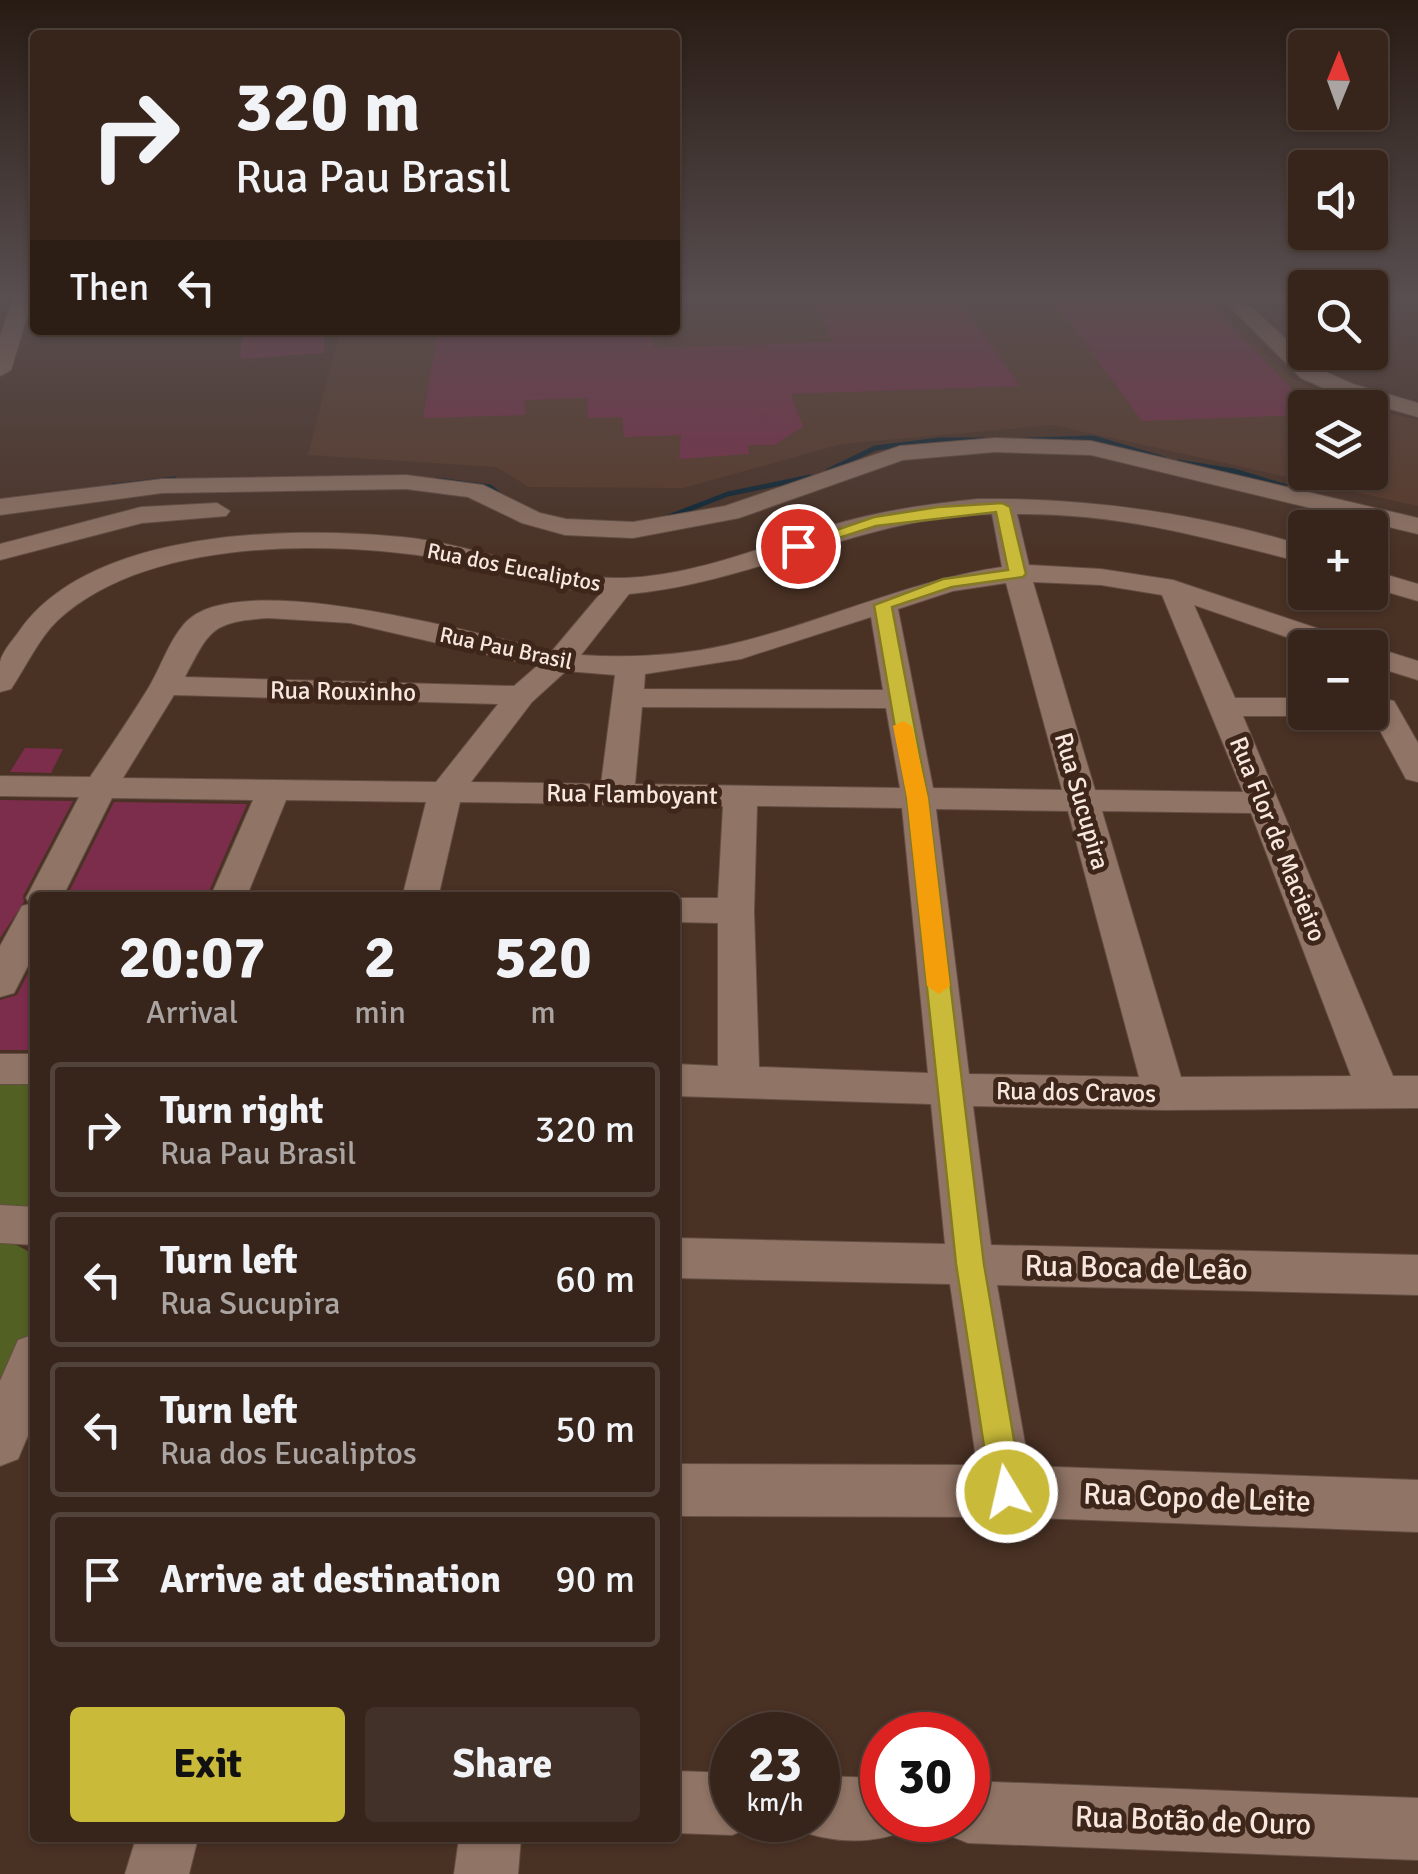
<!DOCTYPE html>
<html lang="en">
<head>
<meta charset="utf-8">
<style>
	body { margin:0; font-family:Signika,sans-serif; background:#423128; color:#f1f3f6; height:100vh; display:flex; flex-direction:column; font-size:38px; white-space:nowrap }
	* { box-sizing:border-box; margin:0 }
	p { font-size:32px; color:#aaa5a3 }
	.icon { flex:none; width:55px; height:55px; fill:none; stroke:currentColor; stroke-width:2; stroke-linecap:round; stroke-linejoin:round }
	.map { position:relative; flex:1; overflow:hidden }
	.side { position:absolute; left:30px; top:892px; width:650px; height:950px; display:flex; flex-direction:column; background:#37251b; border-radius:10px; box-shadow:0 2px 8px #0004,0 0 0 2px #51423a }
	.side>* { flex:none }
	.guide { position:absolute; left:30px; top:30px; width:650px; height:305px; border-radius:10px; box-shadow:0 2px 8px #0004,0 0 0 2px #51423a; background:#37251b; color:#f1f3f6; overflow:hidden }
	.needle { width:65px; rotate:1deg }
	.controls { position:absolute; left:1288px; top:30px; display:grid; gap:20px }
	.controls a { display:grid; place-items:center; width:100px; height:100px; border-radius:10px; background:#37251b; box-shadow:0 2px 8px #0004,0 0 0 2px #51423a; font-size:50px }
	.speed { position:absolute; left:710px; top:1712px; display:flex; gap:20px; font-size:50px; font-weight:700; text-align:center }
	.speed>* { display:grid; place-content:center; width:130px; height:130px; border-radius:50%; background:#37251b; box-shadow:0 2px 8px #0004,0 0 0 2px #51423a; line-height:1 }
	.speed small { font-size:25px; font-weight:400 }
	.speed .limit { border:15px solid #d22; background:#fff; color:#111 }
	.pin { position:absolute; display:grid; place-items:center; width:85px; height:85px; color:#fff; margin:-42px; border:5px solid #fff; border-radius:50%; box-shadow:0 2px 10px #0007 }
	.me { position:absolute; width:110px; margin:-55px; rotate:351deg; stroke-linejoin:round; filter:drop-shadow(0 0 8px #0008) }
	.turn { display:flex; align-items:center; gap:35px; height:210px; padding:0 40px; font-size:45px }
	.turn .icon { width:130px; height:130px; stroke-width:2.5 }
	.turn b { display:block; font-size:70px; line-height:85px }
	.then { display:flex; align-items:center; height:95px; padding:0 40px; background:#0003; gap:20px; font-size:38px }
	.eta { display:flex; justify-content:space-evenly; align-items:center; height:170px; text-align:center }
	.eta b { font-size:60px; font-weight:800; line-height:70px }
	.cta { display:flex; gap:20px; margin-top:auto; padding:20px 40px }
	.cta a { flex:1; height:115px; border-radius:10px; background:#c9ba3a; color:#111; font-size:40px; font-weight:800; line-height:115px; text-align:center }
	.cta a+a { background:#423128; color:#f1f3f6 }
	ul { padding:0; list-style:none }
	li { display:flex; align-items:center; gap:30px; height:135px; margin:0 20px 15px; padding:0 20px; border:5px solid #51423a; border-radius:10px }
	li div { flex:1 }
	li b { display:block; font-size:38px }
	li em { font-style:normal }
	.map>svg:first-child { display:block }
</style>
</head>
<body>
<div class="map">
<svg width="1418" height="1874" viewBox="0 0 1418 1874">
	<rect width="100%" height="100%" fill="#493124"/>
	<path fill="#583928" d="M 675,300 L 1213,300 L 1291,378 L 1346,404 L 1363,407 L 1305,408 L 1305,472 L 1370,472 L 1370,409 L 1418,420 L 1418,506 L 1053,425 L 842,444 L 683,488 L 529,487 L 496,467 L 308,455 L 340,330 L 675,330 Z"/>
	<g fill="#526024">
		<path d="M 0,1080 L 35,1081 L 35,1218 L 0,1217 Z"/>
		<path d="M 0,1236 L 35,1255 L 35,1321 L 0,1406 Z"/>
	</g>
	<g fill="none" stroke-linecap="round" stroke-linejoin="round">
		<g stroke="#072535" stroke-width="5">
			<path d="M 1027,440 L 1093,438 L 1164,459"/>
			<path d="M 1178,462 L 1234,471 L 1300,491"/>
			<path d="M 828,471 L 875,448 L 940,440 L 983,440"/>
			<path d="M 437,480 L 490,487 L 507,501"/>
			<path d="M 113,486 L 174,479"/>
			<path d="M 666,518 L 728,494 L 810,477"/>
		</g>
	</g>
	<g fill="#7d2d4c">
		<path d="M 814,300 L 960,300 L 1020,386 L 791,394 L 803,427 L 774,445 L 748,445 L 749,454 L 679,459 L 681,435 L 624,437 L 622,417 L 588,418 L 587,398 L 525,400 L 525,415 L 423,418 L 438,330 L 652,330 L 654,348 L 832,342 Z"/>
		<path d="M 1053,300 L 1207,300 L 1310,408 L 1305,408 L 1305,415 L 1142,421 Z"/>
		<path d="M 243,330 L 324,330 L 324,353 L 240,359 Z"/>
		<path d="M 25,748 L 63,749 L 51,773 L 10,772 Z"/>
		<path d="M 0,800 L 73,801 L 23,896 L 24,902 L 0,938 Z"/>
		<path d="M 114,802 L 247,804 L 206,898 L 66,898 Z"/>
		<path d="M 35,960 L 35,1050 L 0,1050 L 0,1000 L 17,995 Z"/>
	</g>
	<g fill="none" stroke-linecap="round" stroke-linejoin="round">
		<g stroke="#634e43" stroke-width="2">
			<g id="minor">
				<path d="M 12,300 L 32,300 L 11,370 L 0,376 L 0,337 Z"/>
				<path d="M 1223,300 L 1244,300 L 1317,368 L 1353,384 L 1418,403 L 1418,417 L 1337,394 L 1301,378 Z"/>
				<path d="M 995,438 L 1091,441 L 1418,518 L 1418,534 L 1091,455 L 995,452 L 903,460 L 739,518 L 633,538 L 565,535 L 522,523 L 468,497 L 406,489 L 162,493 L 0,515 L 0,499 L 162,479 L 406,475 L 483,485 L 540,513 L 566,519 L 633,522 L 725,506 L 900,446 Z"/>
				<path d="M 978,499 C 1090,498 1198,513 1305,546 L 1305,563 C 1206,538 1122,513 1017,514 L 1029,565 L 1101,569 L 1173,580 L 1358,642 L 1362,648 L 1318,648 L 1194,605 L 1235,698 L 1305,698 L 1305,712 L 1317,712 L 1305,716 L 1243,716 L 1393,1076 L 1418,1076 L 1418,1108 L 1165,1110 L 973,1106 L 991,1245 L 1418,1255 L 1418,1295 L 997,1285 L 1029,1466 L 1418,1480 L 1418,1532 L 1007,1517 L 675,1516 L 675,1464 L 977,1465 L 950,1284 L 675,1278 L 675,1238 L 945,1244 L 931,1104 L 675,1096 L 675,1064 L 718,1066 L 718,923 L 675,922 L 675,898 L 718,898 L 723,806 L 460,802 L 438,898 L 402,898 L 426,802 L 286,800 L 246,898 L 210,898 L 253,800 L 112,798 L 62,898 L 35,898 L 35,952 L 14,993 L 0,997 L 0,946 L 22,906 L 30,904 L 26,898 L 79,797 L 0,796 L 0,776 L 90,777 C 110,747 130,718 149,687 C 161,667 170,638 187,621 C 242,567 480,635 552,651 L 600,594 C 546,588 497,567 444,559 C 330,540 148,537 58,620 C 38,639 26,667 11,689 L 0,692 C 0,683 0,671 0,662 C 2,651 14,639 20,630 C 92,529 290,526 402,537 C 477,544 549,580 625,578 C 696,575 762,547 829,526 C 878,511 927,504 978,499 ZM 992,514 L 1002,567 C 906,581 820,624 727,645 C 679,656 629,658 581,655 L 629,594 C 754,583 865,516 992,514 ZM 1033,582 L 1101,585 L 1162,595 L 1243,792 L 1095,790 ZM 1006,583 L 1062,790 L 933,788 L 898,609 L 953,591 ZM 871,617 L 883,690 L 644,689 L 645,674 L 741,659 ZM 268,618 L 350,623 L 537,666 L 514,686 L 185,677 C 210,629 212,622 268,618 ZM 566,671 L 615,675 L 601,784 L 471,782 L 532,702 ZM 174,695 L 498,704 L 436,782 L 123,778 ZM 642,707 L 886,708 L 900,788 L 635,784 ZM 757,806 L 902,808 L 928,1073 L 759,1067 L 754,911 ZM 936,809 L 1068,811 L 1139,1077 L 969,1074 ZM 1102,811 L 1251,813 L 1351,1076 L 1181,1077 Z"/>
				<path d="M 217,503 L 230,511 L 226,516 L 142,523 L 0,560 L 0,544 L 141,507 Z"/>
				<path d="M 1370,570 L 1418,584 L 1418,601 L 1370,587 Z"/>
				<path d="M 1370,646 L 1418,661 L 1418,680 L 1370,665 L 1370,648 L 1364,648 Z"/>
				<path d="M 1383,699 L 1394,701 L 1418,743 L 1418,782 L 1406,779 L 1370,712 L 1372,701 Z"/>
				<rect x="0" y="1054" width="35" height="30"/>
				<path d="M 0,1205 L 35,1207 L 35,1245 L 0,1243 Z"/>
				<path d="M 35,1334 L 35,1419 L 18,1459 L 0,1466 L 0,1381 L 18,1340 Z"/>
				<path d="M 675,1771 L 732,1773 L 732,1820 L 756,1820 L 754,1826 L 732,1835 L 675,1833 Z"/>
				<path d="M 818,1776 L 882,1778 L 882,1820 L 908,1820 L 904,1831 C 871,1845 829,1843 796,1829 L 792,1820 L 818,1820 Z"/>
				<path d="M 968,1781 L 1418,1798 L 1418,1860 L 968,1843 L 946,1834 L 940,1820 L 968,1820 Z"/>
				<path d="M 136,1838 L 198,1838 L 189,1874 L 125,1874 Z"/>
				<path d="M 459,1838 L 521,1838 L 518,1874 L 454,1874 Z"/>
			</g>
		</g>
		<use href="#minor" fill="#907465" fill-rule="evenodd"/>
	</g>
	<linearGradient id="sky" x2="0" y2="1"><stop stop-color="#281b14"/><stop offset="0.53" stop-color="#594e50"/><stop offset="1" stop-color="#594e50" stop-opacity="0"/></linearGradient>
	<rect width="1418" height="562" fill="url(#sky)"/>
	<path fill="#c9ba3a" stroke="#837926" stroke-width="2.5" d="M 1002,503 L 1010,507 L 1026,574 L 1023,577 L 952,587 L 892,607 L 928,798 L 984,1264 L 1023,1492 L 1018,1502 L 1007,1507 L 995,1502 L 991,1492 L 956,1264 L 907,798 L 874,605 L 943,579 L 1008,570 L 996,512 L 876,526 L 798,551 L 790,546 L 874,517 L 938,507 Z"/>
	<path fill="#f59e0b" d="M 903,721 L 912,726 L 928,798 L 950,986 L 939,994 L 927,986 L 907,798 L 893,726 Z"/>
	<g text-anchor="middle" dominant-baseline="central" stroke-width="10" stroke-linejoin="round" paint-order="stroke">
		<g font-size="22" fill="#f7e7de" stroke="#3e271a">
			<text transform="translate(514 567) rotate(11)">Rua dos Eucaliptos</text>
			<text transform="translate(506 648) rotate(12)">Rua Pau Brasil</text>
		</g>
		<g font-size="25" fill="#f7e7de" stroke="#3e271a">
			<text transform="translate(343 691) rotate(1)">Rua Rouxinho</text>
			<text transform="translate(632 794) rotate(1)">Rua Flamboyant</text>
			<text transform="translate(1082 801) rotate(74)">Rua Sucupira</text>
			<text transform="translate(1278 839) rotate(68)">Rua Flor de Macieiro</text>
			<text transform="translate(1076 1092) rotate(1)">Rua dos Cravos</text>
		</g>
		<g font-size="30" fill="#f7e7de" stroke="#3e271a">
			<text transform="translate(1136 1268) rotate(1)">Rua Boca de Leão</text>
			<text transform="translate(1197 1498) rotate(2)">Rua Copo de Leite</text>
			<text transform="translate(1193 1821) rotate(2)">Rua Botão de Ouro</text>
		</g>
	</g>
</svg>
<div class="controls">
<a><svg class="needle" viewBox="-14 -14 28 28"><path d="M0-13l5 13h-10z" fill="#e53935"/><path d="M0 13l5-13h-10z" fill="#aaa5a3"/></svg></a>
<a><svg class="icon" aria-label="sound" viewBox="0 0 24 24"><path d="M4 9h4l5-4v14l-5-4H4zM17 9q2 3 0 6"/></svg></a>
<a><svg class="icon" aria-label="search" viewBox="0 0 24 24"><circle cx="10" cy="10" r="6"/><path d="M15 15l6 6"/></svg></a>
<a><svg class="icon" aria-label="layers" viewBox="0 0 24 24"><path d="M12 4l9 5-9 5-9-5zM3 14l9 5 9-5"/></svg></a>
<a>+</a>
<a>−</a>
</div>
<div class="speed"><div>23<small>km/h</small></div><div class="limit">30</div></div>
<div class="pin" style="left:798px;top:546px;background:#d93025"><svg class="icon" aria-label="arrive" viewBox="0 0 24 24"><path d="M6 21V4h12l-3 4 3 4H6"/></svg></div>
<svg class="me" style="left:1007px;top:1492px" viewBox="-20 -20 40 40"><circle r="17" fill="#c9ba3a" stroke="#fff" stroke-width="3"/><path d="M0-11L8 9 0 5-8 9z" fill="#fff"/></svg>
<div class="guide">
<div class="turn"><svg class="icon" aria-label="right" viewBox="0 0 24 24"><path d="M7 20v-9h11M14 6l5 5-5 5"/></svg><div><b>320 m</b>Rua Pau Brasil</div></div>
<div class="then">Then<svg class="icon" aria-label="left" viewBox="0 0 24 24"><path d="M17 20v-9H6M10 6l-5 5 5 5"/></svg></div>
</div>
<section class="side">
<div class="eta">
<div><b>20:07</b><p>Arrival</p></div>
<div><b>2</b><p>min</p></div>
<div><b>520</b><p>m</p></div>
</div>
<ul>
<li><svg class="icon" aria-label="right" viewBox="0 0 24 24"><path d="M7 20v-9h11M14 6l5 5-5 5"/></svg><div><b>Turn right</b><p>Rua Pau Brasil</p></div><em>320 m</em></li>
<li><svg class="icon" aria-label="left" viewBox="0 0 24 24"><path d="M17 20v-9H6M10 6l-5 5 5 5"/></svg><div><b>Turn left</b><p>Rua Sucupira</p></div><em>60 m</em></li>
<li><svg class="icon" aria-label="left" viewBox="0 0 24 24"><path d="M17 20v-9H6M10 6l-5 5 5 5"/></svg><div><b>Turn left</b><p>Rua dos Eucaliptos</p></div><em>50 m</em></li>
<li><svg class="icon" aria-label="arrive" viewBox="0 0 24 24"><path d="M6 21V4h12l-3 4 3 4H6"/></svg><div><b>Arrive at destination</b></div><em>90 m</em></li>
</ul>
<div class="cta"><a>Exit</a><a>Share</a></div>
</section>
</div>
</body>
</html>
